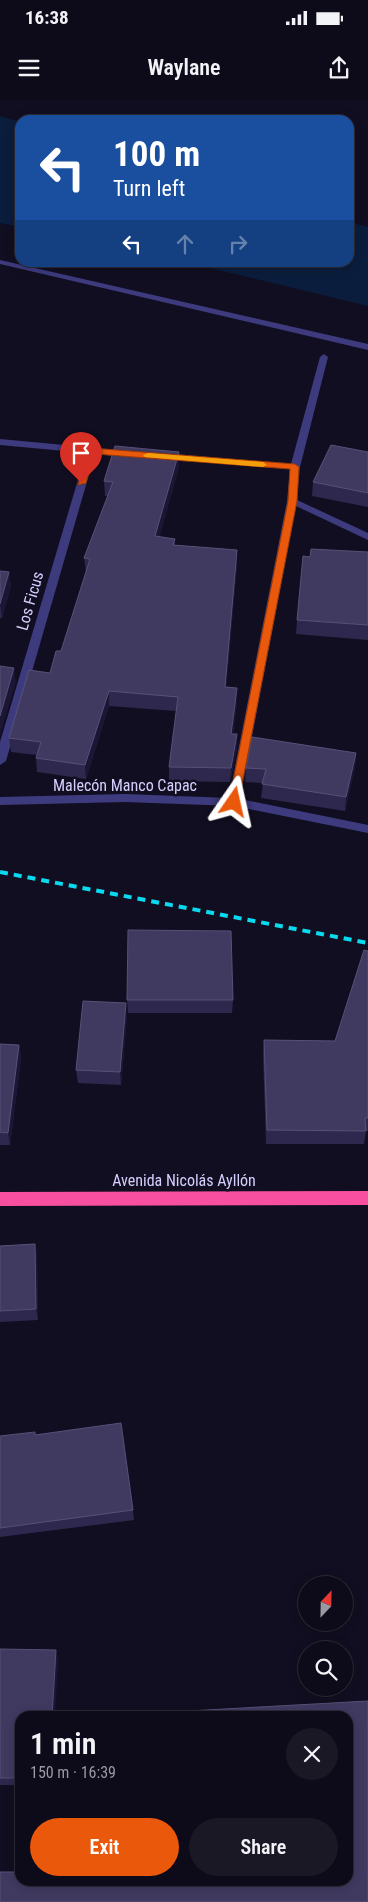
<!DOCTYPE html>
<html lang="en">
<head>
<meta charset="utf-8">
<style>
	body { margin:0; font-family:"Roboto Condensed",sans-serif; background:#1b1826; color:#f1f3f6; height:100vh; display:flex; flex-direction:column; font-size:19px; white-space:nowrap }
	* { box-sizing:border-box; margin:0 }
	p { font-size:16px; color:#9a9aa2 }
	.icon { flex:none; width:28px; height:28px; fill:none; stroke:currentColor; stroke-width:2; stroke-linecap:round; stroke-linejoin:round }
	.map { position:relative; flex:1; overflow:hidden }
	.details { position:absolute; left:15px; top:1611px; width:338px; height:175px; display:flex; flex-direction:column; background:#0d0a19; border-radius:15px; box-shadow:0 2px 12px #0003,0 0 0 1px #2d2b38 }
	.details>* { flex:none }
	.banner { position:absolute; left:15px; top:15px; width:339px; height:152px; border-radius:15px; box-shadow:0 2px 12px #0003,0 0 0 1px #2d2b38; background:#1a4fa0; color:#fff; overflow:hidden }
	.needle { width:32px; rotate:22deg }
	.buttons { position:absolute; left:298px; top:1476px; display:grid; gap:10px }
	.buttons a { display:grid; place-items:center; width:55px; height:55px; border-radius:50%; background:#0d0a19; box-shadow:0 2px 12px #0003,0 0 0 1px #2d2b38; font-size:25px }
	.pin { position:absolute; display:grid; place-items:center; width:42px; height:42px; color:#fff; margin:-51px -21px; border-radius:50% 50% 50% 0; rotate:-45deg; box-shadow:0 0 5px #0007 }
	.pin .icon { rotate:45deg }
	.me { position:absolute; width:55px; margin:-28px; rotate:11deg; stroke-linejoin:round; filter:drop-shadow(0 0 4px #0008) }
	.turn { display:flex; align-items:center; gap:18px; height:105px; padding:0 15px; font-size:22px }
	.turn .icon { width:65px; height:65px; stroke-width:2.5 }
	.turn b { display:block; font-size:35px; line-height:42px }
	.lanes { display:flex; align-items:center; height:48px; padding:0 15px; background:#0003; justify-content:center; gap:25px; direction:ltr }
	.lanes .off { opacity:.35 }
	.round { display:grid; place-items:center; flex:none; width:52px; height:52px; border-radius:26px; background:#1b1826 }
	.overview { display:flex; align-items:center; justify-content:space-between; height:85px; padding:0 15px }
	h1 { font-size:30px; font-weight:600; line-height:38px }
	.button { display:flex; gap:10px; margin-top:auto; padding:10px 15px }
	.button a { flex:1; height:58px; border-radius:30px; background:#ea580c; color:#fff; font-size:20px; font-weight:600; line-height:58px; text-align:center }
	.button a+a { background:#1b1826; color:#f1f3f6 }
	.status { display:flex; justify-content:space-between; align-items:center; height:35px; padding:0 25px; background:#0d0a19; direction:ltr }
	.status svg { height:14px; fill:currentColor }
	header { display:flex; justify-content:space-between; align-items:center; height:65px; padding:0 15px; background:#0d0a19; font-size:22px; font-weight:600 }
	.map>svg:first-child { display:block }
</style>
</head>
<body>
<div class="status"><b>16:38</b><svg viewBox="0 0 49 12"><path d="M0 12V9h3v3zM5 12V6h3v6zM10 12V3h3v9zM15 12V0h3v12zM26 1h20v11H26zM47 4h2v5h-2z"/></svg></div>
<header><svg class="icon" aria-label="menu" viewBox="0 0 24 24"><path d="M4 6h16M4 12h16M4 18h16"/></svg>Waylane<svg class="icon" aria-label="share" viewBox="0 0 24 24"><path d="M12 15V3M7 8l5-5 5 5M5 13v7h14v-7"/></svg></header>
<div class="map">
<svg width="368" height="1802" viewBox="0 0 368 1802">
	<rect width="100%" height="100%" fill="#110e21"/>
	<g fill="#0b1d3c">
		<path d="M 0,16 L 20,22 L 20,127 L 0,123 Z"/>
		<path d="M 349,122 L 368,127 L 368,206 L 189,163 L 349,162 Z"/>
	</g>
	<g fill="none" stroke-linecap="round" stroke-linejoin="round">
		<g fill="#3d3b7e" fill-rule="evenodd">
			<path d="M 0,160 L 368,244 L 368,250 L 0,164 Z"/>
			<path d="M 324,254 L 328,257 L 300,367 L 297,400 L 368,433 L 368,440 L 296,406 L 240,699 L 368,725 L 368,733 L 234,706 L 125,702 L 0,705 L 0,697 L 125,694 L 229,698 L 287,401 L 290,369 L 162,359 L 157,356 L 162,353 L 291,364 L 320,257 Z"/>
			<path d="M 0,339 L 129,351 L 134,354 L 129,357 L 95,354 L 6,661 L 0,665 L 0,642 L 86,353 L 0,345 Z"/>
		</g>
		<path fill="#f84fa1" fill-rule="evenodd" d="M 368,1091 L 368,1105 L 0,1106 L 0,1092 Z"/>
		<path stroke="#09daef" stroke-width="4" stroke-dasharray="8 6" stroke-linecap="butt" d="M 0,772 L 368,843"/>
	</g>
	<g fill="#2e284e">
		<path d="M 368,352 L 368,407 L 312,396 L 313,382 Z"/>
		<path d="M 179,367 L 159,437 L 175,439 L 175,445 L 237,450 L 237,465 L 226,587 L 237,588 L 237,602 L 233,634 L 237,648 L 230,682 L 169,681 L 169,667 L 176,611 L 109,606 L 86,679 L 37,672 L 36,658 L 37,655 L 11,652 L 9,638 L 50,573 L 61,551 L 86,472 L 84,458 L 108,396 L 105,396 L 104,381 Z"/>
		<path d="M 368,452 L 368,540 L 296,534 L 297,520 L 310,457 Z"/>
		<path d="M 0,471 L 9,472 L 11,486 L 2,518 L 0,518 Z"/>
		<path d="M 356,653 L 355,667 L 345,711 L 261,698 L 263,683 L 245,682 L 246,668 Z"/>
		<path d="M 368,851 L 368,1031 L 366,1031 L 364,1044 L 266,1044 L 263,954 L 264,940 L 335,941 Z"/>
		<path d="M 127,900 L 233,900 L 232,913 L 128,913 Z"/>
		<path d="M 127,916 L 121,985 L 78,983 L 76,970 Z"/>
		<path d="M 0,944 L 19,945 L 21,958 L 10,1045 L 0,1045 Z"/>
		<path d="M 35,1144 L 37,1156 L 38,1220 L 0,1222 L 0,1146 Z"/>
		<path d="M 36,1335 L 133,1410 L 134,1420 L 0,1437 L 0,1336 Z"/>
		<path d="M 0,1549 L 58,1559 L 20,1616 L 20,1685 L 0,1685 Z"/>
	</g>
	<g fill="#1b1634">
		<path d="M 179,352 L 179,367 L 156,451 L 155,436 Z"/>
		<path d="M 237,450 L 237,465 L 225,601 L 225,587 Z"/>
		<path d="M 9,472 L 11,486 L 2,518 L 0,504 Z"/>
		<path d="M 14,568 L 16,582 L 0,635 L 0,616 Z"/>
		<path d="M 237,588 L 237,602 L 231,648 L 231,634 Z"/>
		<path d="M 109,591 L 109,606 L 86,679 L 85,665 Z"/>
		<path d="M 237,634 L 237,648 L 230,682 L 231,668 Z"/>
		<path d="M 356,653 L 355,667 L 345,711 L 346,697 Z"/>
		<path d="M 126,903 L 127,916 L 121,985 L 120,972 Z"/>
		<path d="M 19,945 L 21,958 L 10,1045 L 8,1033 Z"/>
		<path d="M 35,1144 L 37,1156 L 38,1220 L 36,1209 Z"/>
		<path d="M 56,1550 L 58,1559 L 55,1616 L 52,1616 Z"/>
	</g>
	<g fill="#403a61" stroke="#575179">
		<path d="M 331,345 L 368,352 L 368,393 L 313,382 Z"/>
		<path d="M 115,346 L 179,352 L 155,436 L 175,439 L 173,445 L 237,450 L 225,587 L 237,588 L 231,634 L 237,634 L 231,668 L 169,667 L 178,597 L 109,591 L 85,665 L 36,658 L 41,642 L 9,638 L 29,570 L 50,573 L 56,551 L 61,551 L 90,459 L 84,458 L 113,382 L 104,381 Z"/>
		<path d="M 311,449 L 368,452 L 368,525 L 297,520 L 303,456 L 310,457 Z"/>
		<path d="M 0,471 L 9,472 L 0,504 Z"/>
		<path d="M 0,566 L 14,568 L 0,616 Z"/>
		<path d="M 252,637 L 356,653 L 346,697 L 262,684 L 266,669 L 246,668 Z"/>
		<path d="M 128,830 L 231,831 L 233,900 L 127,900 Z"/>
		<path d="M 364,850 L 368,851 L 368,1018 L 365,1018 L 366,1031 L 267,1030 L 264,940 L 335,941 Z"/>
		<path d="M 83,901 L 126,903 L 120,972 L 76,970 Z"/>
		<path d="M 0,944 L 19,945 L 8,1033 L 0,1032 Z"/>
		<path d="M 35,1144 L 36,1209 L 0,1211 L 0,1146 Z"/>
		<path d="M 121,1323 L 133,1410 L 0,1428 L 0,1336 L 35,1332 L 35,1335 Z"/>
		<path d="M 0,1549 L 56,1550 L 52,1616 L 20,1616 L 20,1678 L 0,1678 Z"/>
		<path d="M 368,1601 L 368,1802 L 0,1802 L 0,1772 L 20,1772 L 20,1781 L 108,1781 L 108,1785 L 197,1781 L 348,1781 L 348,1616 L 188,1616 L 188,1611 Z"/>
	</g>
	<path fill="#ea580c" stroke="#983908" d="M 91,348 L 295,364 L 299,367 L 297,401 L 238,705 L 234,706 L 229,702 L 288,401 L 290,369 L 95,354 L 86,383 L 78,385 L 87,351 Z"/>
	<path fill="#f59e0b" d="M 148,353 L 263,362 L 267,365 L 263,367 L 145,357 L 143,355 Z"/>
	<g text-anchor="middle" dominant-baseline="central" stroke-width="5" stroke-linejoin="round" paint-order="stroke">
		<g font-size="16" fill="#d4cffd" stroke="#110e21">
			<text transform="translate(30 501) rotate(-74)">Los Ficus</text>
			<text x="125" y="685">Malecón Manco Capac</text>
			<text x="184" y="1080">Avenida Nicolás Ayllón</text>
		</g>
	</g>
</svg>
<div class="buttons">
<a><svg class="needle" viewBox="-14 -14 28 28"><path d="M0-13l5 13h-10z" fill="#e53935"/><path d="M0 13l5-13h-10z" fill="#9a9aa2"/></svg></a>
<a><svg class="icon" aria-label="search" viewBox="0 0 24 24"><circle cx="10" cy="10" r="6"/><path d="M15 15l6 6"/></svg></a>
</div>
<div class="pin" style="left:81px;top:383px;background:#d93025"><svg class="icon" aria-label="arrive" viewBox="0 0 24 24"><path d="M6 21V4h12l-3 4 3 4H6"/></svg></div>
<svg class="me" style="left:234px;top:702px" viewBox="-20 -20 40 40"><path d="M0-17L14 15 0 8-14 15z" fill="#ea580c" stroke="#fff" stroke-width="4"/></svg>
<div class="banner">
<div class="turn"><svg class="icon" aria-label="left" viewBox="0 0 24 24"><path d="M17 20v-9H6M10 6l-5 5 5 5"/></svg><div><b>100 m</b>Turn left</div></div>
<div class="lanes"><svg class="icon" aria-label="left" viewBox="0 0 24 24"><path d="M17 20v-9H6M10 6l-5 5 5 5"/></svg><svg class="icon off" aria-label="ahead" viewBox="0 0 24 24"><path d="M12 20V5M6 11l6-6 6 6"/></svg><svg class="icon off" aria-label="right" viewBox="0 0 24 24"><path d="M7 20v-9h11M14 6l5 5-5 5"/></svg></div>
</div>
<section class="details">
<div class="overview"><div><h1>1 min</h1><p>150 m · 16:39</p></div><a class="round"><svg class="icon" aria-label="close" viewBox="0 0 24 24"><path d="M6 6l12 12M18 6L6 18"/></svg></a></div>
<div class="button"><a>Exit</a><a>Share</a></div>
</section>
</div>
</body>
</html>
